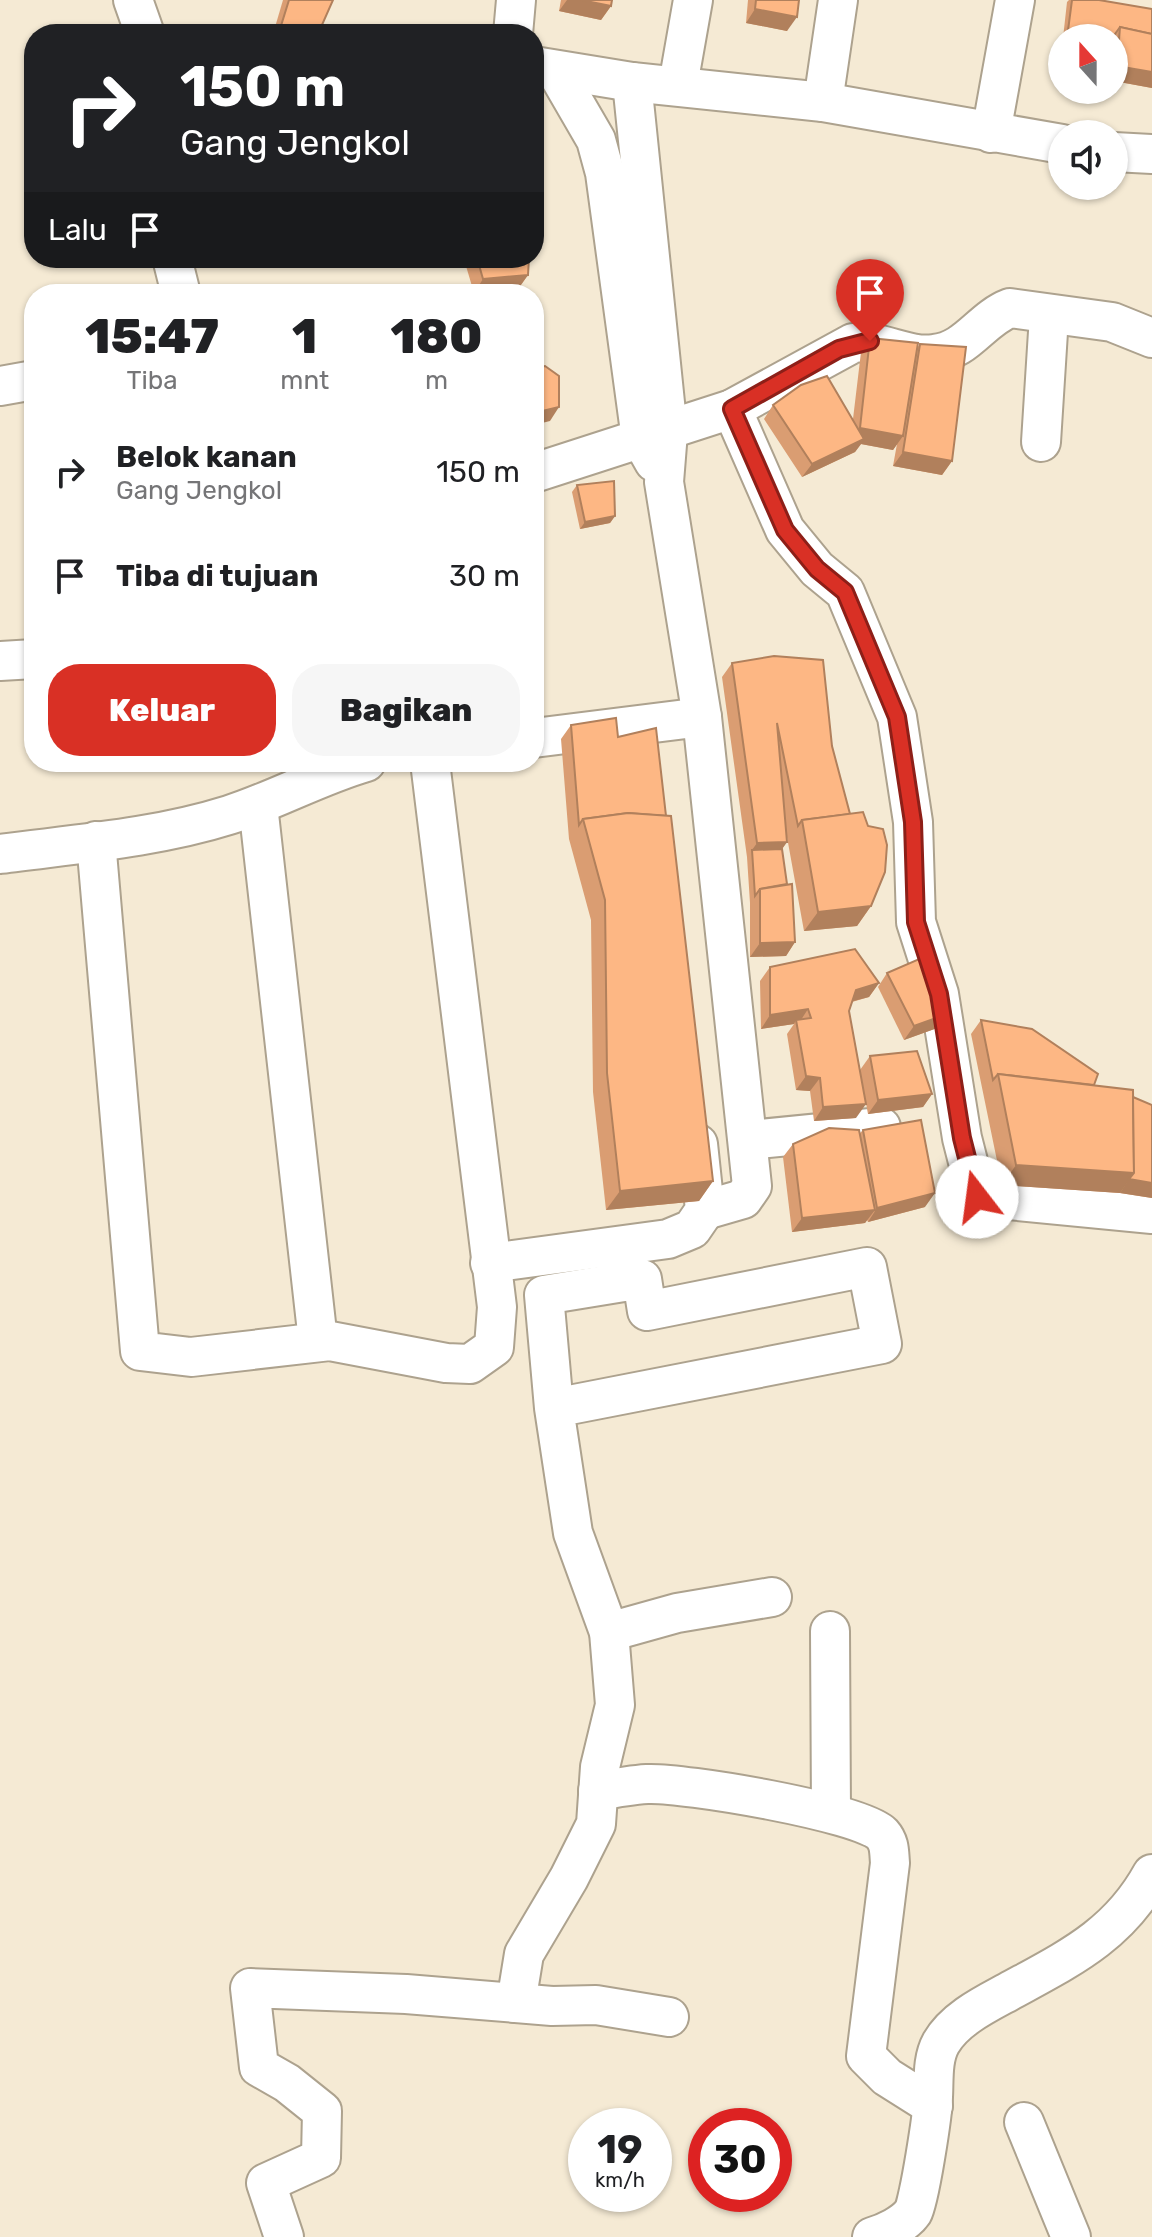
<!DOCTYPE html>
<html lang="id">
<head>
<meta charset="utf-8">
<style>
	body { margin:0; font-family:Rubik,sans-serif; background:#f6f6f6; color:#202124; height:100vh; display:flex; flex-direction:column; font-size:30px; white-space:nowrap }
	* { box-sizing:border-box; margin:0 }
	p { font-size:26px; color:#757577 }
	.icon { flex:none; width:44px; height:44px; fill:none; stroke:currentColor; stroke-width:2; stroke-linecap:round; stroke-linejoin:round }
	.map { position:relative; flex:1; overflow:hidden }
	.panel { position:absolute; left:24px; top:284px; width:520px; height:488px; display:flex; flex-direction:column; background:#fff; border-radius:32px; box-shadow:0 2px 6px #0004 }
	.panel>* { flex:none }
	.guide { position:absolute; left:24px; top:24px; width:520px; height:244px; border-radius:32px; box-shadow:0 2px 6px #0004; background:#202124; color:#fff; overflow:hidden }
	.needle { width:52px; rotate:339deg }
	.fabs { position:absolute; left:1048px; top:24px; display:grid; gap:16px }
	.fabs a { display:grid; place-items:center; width:80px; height:80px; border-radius:50%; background:#fff; box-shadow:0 2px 6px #0004; font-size:40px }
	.speed { position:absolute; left:568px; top:2108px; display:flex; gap:16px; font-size:40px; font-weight:700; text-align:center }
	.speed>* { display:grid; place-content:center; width:104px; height:104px; border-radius:50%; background:#fff; box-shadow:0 2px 6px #0004; line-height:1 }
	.speed small { font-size:20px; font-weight:400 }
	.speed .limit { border:12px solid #d22; background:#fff; color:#111 }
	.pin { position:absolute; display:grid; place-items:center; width:68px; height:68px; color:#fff; margin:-82px -34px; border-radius:50% 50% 50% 0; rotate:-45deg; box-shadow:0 0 8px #0007 }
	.pin .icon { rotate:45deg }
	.me { position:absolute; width:88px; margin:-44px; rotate:345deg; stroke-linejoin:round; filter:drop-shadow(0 0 6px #0008) }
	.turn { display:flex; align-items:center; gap:28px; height:168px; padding:0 24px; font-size:36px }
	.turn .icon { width:104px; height:104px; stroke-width:2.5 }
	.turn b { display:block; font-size:56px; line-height:68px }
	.then { display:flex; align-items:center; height:76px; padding:0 24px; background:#0003; gap:16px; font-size:30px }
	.eta { display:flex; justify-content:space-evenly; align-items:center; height:136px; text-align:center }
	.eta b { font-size:48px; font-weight:800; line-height:56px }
	.cta { display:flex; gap:16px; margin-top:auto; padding:16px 24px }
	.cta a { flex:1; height:92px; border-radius:32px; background:#d93025; color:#fff; font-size:32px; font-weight:800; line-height:92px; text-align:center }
	.cta a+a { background:#f6f6f6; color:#202124 }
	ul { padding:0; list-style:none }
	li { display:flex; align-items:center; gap:24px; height:104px; padding:0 24px }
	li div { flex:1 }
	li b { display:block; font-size:30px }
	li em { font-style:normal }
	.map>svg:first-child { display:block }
</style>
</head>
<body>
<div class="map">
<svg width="1152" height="2237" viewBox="0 0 1152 2237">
	<rect width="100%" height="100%" fill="#f5ead4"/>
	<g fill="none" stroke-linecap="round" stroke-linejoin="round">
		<g stroke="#ada28e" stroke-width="42">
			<g id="minor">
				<path d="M 133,0 L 145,34"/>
				<path d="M 513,34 L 516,0"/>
				<path d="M 534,66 L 632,82 L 823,102 L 1062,144"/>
				<path d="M 556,71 L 596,140 L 605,173 L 641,439 L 654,462"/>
				<path d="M 632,82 L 668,432 L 664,482 L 702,717"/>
				<path d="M 678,85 L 693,0"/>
				<path d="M 823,102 L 838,0"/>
				<path d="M 991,133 L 1015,0"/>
				<path d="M 1114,152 L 1152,154"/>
				<path d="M 172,258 L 181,294"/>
				<path d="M 0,386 L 34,380"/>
				<path d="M 732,409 L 785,530 L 817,569 L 845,592 L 897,717 L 913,822 L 916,922 L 939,994 L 962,1138 L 977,1197 L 1152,1214"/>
				<path d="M 1041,442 L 1049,316"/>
				<path d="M 534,473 L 732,409 L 853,343 C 881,339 906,358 934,354 C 967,351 981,319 1010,308 L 1112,322 L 1152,338"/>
				<path d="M 0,661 L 34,659"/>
				<path d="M 534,738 L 702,717 L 752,1186 L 743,1199 L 705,1210"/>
				<path d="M 258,805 L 318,1341"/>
				<path d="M 96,841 L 140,1351 L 191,1357 L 330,1341 L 446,1363 L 470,1364 L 494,1347 L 497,1307 L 430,762"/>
				<path d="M 0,854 C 76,844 156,838 229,815 C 276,800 318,776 366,762"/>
				<path d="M 749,1140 L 881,1127"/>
				<path d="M 490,1263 L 668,1239 L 692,1229 L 705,1210 L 698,1144"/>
				<path d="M 830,1631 L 831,1813"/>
				<path d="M 609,1632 L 677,1613 L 772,1597"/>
				<path d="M 598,1791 C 614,1788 631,1785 647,1784 C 682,1782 861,1812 882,1834 C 890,1843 889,1852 890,1863 L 866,2056 L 887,2077 L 933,2106"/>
				<path d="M 516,2003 L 524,1954 L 569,1878 L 596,1824 L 600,1767 L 615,1705 L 609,1632 L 573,1533 L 554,1408 L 544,1295 L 642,1279 L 647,1311 L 867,1267 L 882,1344 L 554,1408"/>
				<path d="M 1024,2122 L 1071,2237"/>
				<path d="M 284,2237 L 266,2183 L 321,2158 L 322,2111 L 287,2083 L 259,2067 L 250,1988 L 406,1994 L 552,2006 L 596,2005 L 669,2017"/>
				<path d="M 872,2237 C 885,2233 905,2224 913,2212 C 919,2202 933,2113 933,2097 C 934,2080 932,2059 941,2043 C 955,2019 984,2005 1008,1992 C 1068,1959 1118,1936 1152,1874"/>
			</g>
		</g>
		<use href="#minor" stroke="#fff" stroke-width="38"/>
	</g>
	<g fill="#da9d72">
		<path d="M 283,0 L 333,0 L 318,34 L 273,34 Z"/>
		<path d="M 561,0 L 612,0 L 611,6 L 601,20 L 559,11 Z"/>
		<path d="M 748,0 L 799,0 L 787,31 L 746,23 Z"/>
		<path d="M 1069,0 L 1099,0 L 1152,9 L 1152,88 L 1114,81 L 1114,38 L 1063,38 L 1067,2 Z"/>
		<path d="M 472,258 L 529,258 L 528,275 L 518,289 L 474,293 L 466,266 Z"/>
		<path d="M 870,338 L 917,348 L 920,344 L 952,461 L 942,475 L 893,466 L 897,444 L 893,450 L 861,444 L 855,452 L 802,477 L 764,419 L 773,405 L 853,419 L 861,352 Z"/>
		<path d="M 577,485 L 615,516 L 610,523 L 580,529 L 572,492 Z"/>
		<path d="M 732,663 L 832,746 L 871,906 L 857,926 L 804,931 L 785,826 L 787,842 L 782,849 L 795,942 L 786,956 L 750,957 L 750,903 L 747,857 L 722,677 Z"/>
		<path d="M 571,725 L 618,737 L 666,816 L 713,1181 L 699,1201 L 606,1210 L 593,1092 L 591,920 L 569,839 L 561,739 Z"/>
		<path d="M 770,967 L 879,983 L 869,997 L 852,1002 L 849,1011 L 856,1118 L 814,1121 L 810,1091 L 796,1090 L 787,1034 L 794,1024 L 761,1029 L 760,981 Z"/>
		<path d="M 887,973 L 940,1027 L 904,1040 L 878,987 Z"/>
		<path d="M 981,1020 L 1094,1085 L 1152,1105 L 1152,1198 L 1120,1193 L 1002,1185 L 971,1034 Z"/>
		<path d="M 870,1056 L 932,1094 L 923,1107 L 868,1114 L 860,1070 Z"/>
		<path d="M 863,1130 L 925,1207 L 868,1222 L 867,1220 L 865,1223 L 792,1232 L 783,1157 L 793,1144 L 860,1133 Z"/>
	</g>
	<g fill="#b1805c">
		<path d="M 567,0 L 581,0 L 611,6 L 601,20 L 559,11 Z"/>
		<path d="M 755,9 L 797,17 L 787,31 L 746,23 Z"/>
		<path d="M 280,29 L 294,34 L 277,34 Z"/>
		<path d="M 1117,66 L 1152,72 L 1152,88 L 1114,81 L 1114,70 Z"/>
		<path d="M 528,275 L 518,289 L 474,293 L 483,279 Z"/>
		<path d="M 559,407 L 550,421 L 534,425 L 534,413 Z"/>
		<path d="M 860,428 L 903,436 L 893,450 L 861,444 L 855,452 L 802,477 L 812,464 L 850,442 Z"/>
		<path d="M 903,452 L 952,461 L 942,475 L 893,466 Z"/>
		<path d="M 615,516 L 610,523 L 580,529 L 585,522 Z"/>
		<path d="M 787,842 L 777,856 L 752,850 L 757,843 Z"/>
		<path d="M 871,906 L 857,926 L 804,931 L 818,912 Z"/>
		<path d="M 795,942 L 786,956 L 750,957 L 760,943 Z"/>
		<path d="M 879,983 L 869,997 L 846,1003 L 856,990 Z"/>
		<path d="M 808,1009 L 799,1023 L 796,1020 L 794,1024 L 761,1029 L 770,1015 Z"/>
		<path d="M 950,1013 L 940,1027 L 904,1040 L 914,1026 Z"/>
		<path d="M 806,1076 L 820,1078 L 810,1091 L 796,1090 Z"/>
		<path d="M 932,1094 L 923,1107 L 868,1114 L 878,1100 Z"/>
		<path d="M 866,1104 L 856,1118 L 814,1121 L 823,1107 Z"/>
		<path d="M 1016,1165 L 1134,1173 L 1120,1193 L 1002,1185 Z"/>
		<path d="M 1129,1179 L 1152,1183 L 1152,1198 L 1120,1193 Z"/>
		<path d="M 713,1181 L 699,1201 L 606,1210 L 620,1191 Z"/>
		<path d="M 935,1193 L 925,1207 L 868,1222 L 877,1208 Z"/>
		<path d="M 875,1210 L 865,1223 L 792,1232 L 802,1218 Z"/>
	</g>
	<g fill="#fdb784" stroke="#b1805c" stroke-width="2">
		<path d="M 289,0 L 333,0 L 318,34 L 294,34 L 280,29 Z"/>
		<path d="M 581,0 L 612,0 L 611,6 Z"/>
		<path d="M 756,0 L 799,0 L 797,17 L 755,9 Z"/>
		<path d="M 1072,0 L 1099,0 L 1152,9 L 1152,34 L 1120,27 L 1115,34 L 1114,54 L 1114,38 L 1067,38 Z"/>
		<path d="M 1120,27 L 1152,34 L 1152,72 L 1117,66 Z"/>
		<path d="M 477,258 L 529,258 L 528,275 L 483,279 Z"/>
		<path d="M 870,338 L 918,343 L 903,436 L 860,428 Z"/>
		<path d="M 920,344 L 966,347 L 952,461 L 903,452 Z"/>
		<path d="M 545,366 L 559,376 L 559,407 L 534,413 L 534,368 Z"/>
		<path d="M 827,376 L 864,439 L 812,464 L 773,405 L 801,385 Z"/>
		<path d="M 614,481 L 615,516 L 585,522 L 577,485 Z"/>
		<path d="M 774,656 L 823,660 L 832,746 L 850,814 L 802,820 L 798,826 L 777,723 L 787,842 L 757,843 L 732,663 Z"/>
		<path d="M 616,718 L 618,737 L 656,728 L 666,816 L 628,813 L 583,819 L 579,825 L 571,725 Z"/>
		<path d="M 863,812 L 868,826 L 883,829 L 887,845 L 885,872 L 871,906 L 818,912 L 802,820 Z"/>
		<path d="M 628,813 L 671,816 L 713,1181 L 620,1191 L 607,1073 L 605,900 L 583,819 Z"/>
		<path d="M 782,849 L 787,884 L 760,889 L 755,896 L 752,850 Z"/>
		<path d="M 792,884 L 795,942 L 760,943 L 760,889 Z"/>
		<path d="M 855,949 L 879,983 L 856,990 L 849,1011 L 866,1104 L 823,1107 L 820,1078 L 806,1076 L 796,1020 L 811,1018 L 808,1009 L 770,1015 L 770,967 Z"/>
		<path d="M 933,953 L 950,1013 L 914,1026 L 887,973 Z"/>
		<path d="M 981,1020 L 1032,1029 L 1098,1074 L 1094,1085 L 998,1074 L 993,1080 Z"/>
		<path d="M 917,1051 L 932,1094 L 878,1100 L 870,1056 Z"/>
		<path d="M 998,1074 L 1133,1090 L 1134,1173 L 1016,1165 Z"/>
		<path d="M 1133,1097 L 1152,1105 L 1152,1183 L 1129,1179 L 1134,1173 Z"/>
		<path d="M 921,1120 L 935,1193 L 877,1208 L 863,1130 Z"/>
		<path d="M 829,1128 L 859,1130 L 875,1210 L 802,1218 L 793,1144 Z"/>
	</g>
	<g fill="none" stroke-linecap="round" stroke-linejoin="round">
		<g stroke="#8d1f18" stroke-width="20">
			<path id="route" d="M 870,341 L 839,349 L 732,409 L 785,530 L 817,569 L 845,592 L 897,717 L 913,822 L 916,922 L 939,994 L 962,1138 L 977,1197"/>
		</g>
		<use href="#route" stroke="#d93025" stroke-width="14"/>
	</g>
</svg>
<div class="fabs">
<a><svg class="needle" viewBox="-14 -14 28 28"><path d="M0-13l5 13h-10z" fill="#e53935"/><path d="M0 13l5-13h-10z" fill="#757577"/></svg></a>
<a><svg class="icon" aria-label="sound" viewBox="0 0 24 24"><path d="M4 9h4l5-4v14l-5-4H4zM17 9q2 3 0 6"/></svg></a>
</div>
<div class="speed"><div>19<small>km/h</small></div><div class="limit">30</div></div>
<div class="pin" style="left:870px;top:341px;background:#d93025"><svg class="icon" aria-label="arrive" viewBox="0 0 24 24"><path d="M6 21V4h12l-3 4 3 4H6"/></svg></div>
<svg class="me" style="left:977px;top:1197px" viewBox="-20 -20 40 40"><circle r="19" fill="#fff"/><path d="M0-13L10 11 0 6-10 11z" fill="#d93025"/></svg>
<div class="guide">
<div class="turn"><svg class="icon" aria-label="right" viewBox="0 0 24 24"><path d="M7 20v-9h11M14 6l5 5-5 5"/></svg><div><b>150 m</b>Gang Jengkol</div></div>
<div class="then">Lalu<svg class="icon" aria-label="arrive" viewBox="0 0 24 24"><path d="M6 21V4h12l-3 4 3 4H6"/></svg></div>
</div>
<section class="panel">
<div class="eta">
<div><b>15:47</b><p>Tiba</p></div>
<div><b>1</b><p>mnt</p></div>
<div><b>180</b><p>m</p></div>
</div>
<ul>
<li><svg class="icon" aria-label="right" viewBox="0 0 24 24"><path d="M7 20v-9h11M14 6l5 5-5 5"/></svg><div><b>Belok kanan</b><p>Gang Jengkol</p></div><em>150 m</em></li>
<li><svg class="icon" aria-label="arrive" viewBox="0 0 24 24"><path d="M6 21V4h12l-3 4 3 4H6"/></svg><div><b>Tiba di tujuan</b></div><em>30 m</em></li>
</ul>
<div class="cta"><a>Keluar</a><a>Bagikan</a></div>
</section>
</div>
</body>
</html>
